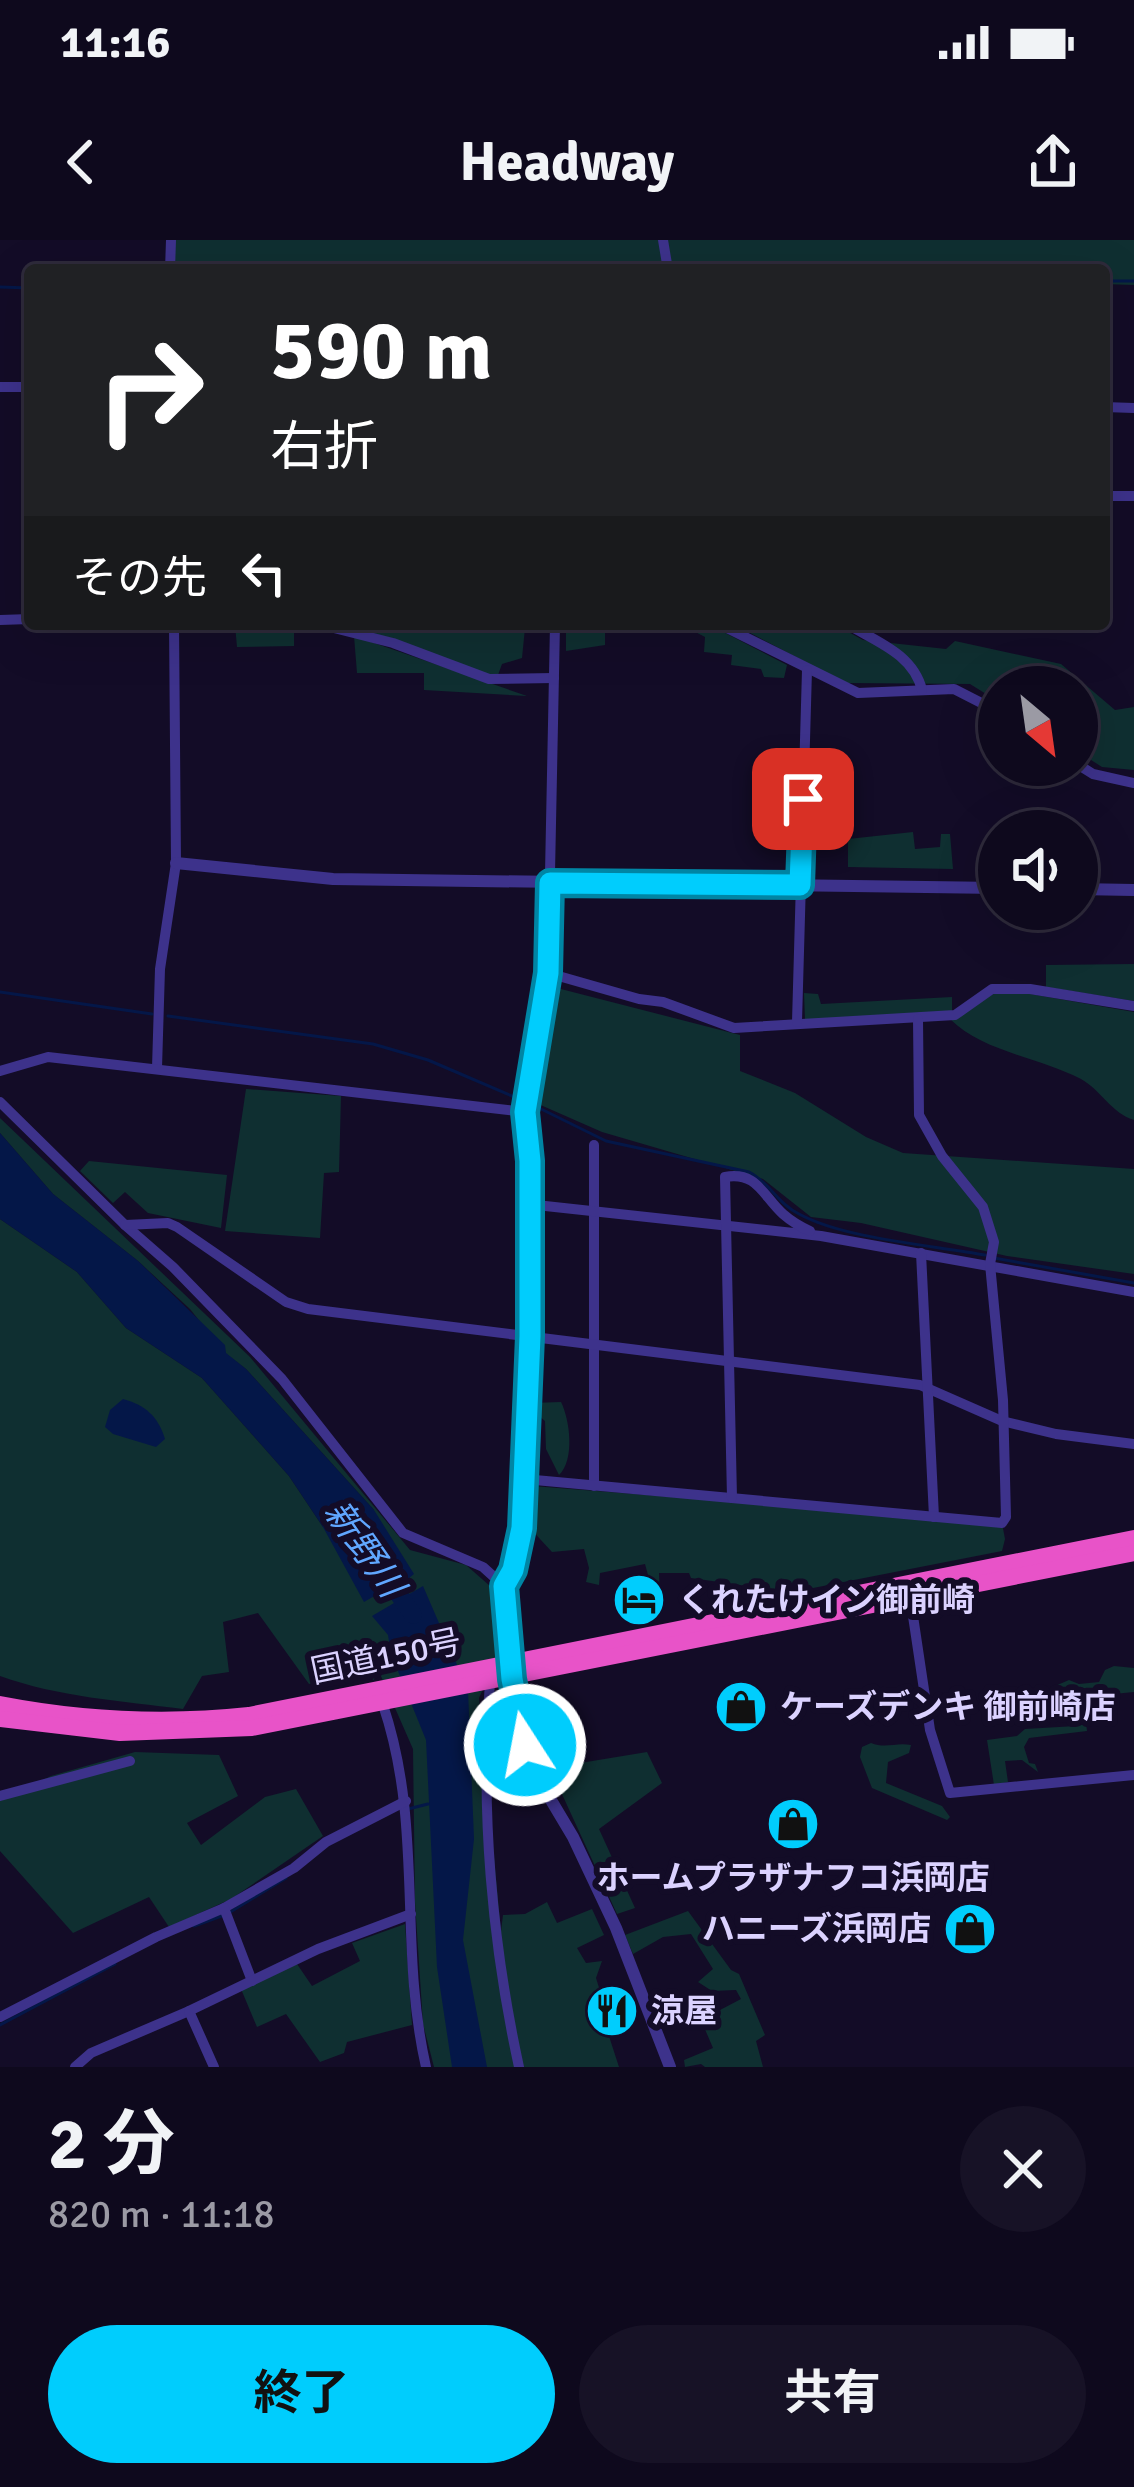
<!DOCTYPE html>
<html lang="ja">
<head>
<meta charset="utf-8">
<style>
	body { margin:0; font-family:Signika,"Noto Sans JP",sans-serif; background:#171226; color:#f1f3f6; height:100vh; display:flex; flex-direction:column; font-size:45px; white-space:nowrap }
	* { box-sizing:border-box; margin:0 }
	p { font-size:39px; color:#9b9aa4 }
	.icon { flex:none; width:66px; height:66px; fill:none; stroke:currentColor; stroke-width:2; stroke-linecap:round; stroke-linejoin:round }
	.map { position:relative; height:1827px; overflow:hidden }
	.sheet { display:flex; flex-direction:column; background:#0e091d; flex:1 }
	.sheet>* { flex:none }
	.guide { position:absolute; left:24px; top:24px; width:1086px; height:366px; border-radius:12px; box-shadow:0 12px 48px #0002,0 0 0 3px #2e2a3b; background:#202124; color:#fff; overflow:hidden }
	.needle { width:78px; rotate:151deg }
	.fabs { position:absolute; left:978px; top:426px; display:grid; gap:24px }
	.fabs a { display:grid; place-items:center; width:120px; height:120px; border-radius:50%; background:#0e091d; box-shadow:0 12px 48px #0002,0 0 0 3px #2e2a3b; font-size:60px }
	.pin { position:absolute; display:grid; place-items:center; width:102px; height:102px; color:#fff; margin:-51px; border-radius:24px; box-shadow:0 6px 18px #0006 }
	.me { position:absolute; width:132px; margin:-66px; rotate:349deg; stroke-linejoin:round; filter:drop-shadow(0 0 9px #0008) }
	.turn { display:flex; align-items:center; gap:42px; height:252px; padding:0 48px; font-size:54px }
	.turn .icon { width:156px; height:156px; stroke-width:2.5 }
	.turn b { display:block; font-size:84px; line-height:102px }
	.then { display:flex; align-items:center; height:114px; padding:0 48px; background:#0003; gap:24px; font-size:45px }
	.round { display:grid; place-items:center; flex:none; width:126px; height:126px; border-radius:63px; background:#171226 }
	.headline { display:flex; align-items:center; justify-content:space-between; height:204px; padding:0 48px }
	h1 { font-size:72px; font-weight:700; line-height:90px }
	.action { display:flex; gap:24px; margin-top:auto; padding:24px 48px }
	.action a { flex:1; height:138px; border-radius:72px; background:#00cdfd; color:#111; font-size:48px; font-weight:700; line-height:138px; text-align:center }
	.action a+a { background:#171226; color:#f1f3f6 }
	.status { display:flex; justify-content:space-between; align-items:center; height:84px; padding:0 60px; background:#0e091d; direction:ltr }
	.status svg { height:33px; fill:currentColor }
	header { display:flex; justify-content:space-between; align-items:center; height:156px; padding:0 48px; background:#0e091d; font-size:54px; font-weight:700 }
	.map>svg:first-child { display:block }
</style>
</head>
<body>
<div class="status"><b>11:16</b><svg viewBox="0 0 49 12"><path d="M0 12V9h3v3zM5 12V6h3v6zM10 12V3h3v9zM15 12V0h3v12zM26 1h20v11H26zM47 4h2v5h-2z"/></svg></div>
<header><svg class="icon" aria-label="back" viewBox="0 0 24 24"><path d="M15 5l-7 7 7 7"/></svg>Headway<svg class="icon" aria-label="share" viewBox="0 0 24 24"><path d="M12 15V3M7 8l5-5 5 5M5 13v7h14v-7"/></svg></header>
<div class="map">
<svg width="1134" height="1827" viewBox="0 0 1134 1827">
	<rect width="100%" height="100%" fill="#130c27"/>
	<g fill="#0f2f31">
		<path d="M 167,0 L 1134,0 L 1134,45 L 1104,44 L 1104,30 L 179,30 Z"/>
		<path d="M 301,384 L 348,392 L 294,391 L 294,406 L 237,407 L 235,385 Z"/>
		<path d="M 345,384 L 519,384 L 525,388 L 522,418 L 502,424 L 498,435 L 476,434 Z"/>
		<path d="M 566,384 L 605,384 L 605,405 L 566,411 Z"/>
		<path d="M 680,384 L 708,384 L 787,425 L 784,438 L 764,437 L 761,429 L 731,425 L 732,415 L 704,412 L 705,397 Z"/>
		<path d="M 733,384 L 834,384 L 863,400 L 946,409 L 955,401 L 1061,424 L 1115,470 L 1134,467 L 1134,530 L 1102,527 L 1077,511 L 1077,447 L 999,447 L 999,462 L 970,444 L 846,443 Z"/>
		<path d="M 354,396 L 527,456 L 424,450 L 424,433 L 357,433 Z"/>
		<path d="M 913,592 L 915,609 L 940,607 L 941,594 L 950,594 L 953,629 L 848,627 L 848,599 Z"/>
		<path d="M 1134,724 L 1134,761 L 1046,747 L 1046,725 Z"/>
		<path d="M 557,748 L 740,795 L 740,831 L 795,853 L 866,897 L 903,913 L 1134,929 L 1134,1034 L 1007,1016 L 861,983 L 811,977 L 763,939 L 602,892 L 536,863 Z"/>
		<path d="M 1002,749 L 1134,772 L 1134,880 C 1111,873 1101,850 1081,839 C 1039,817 983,812 950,779 Z"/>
		<path d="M 804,753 L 818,754 L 821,764 L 952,757 L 952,774 L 805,780 Z"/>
		<path d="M 246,849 L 341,856 L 339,932 L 324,933 L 320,998 L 225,991 Z"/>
		<path d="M 0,878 L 250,1117 L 410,1310 L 466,1325 L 498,1353 L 502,1407 L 479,1458 L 501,1691 L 503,1675 L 525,1674 L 547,1662 L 557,1683 L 592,1669 L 604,1695 L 577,1708 L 586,1723 L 602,1721 L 596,1738 L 601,1754 L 589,1769 L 598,1790 L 607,1790 L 619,1827 L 434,1827 L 423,1784 L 415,1662 L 413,1509 L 377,1427 L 374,1440 L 367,1436 L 309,1444 L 258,1373 L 223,1382 L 229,1432 L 202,1436 L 183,1469 C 122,1461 58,1457 0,1436 L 0,979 L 77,1032 L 126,1088 L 202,1138 L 289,1236 L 323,1287 L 350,1296 L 374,1270 L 246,1129 L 225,1113 L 190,1069 L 138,1021 L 53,954 L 0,893 Z"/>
		<path d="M 89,921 L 227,935 L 221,988 L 148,973 L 125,952 L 113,963 L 80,931 Z"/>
		<path d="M 561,1162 C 570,1180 575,1220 559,1235 L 546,1209 L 545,1181 L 532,1170 L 531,1163 Z"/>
		<path d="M 533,1246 L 1002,1283 L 1005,1299 L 1002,1311 L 757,1359 L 754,1347 L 691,1338 L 689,1333 L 659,1333 L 660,1362 L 655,1361 L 645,1324 L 600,1333 L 599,1345 L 586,1342 L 589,1328 L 584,1309 L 552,1312 L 528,1286 L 527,1264 Z"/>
		<path d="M 1114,1426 L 1134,1428 L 1134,1452 L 1083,1457 L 1087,1491 L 1029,1498 L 1024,1507 L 1029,1523 L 1035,1524 L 1038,1532 L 1022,1520 L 1005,1521 L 1008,1542 L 994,1545 L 987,1500 L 1017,1496 L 1025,1489 L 1076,1486 L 1075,1469 L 1055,1446 L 1069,1440 L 1079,1444 L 1099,1442 L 1105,1430 Z"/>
		<path d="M 871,1503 C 886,1509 896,1502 911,1505 L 909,1513 L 888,1522 L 886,1543 L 942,1566 L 950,1577 L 947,1580 L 872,1548 L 860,1517 L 862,1507 Z"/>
		<path d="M 135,1512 L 219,1515 L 238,1556 L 187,1583 L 201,1605 L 265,1557 L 296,1549 L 323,1596 L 231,1659 L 169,1687 L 149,1657 L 73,1693 L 0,1611 L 0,1560 L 51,1536 Z"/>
		<path d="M 647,1512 L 662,1543 L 599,1589 L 635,1668 L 617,1674 L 550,1528 Z"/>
		<path d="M 688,1671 L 731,1730 L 739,1734 L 765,1795 L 756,1801 L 763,1827 L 705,1827 L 701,1824 L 685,1827 L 684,1820 L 713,1808 L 701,1780 L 741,1759 L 736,1750 L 712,1751 L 698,1742 L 713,1729 L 691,1694 L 663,1697 L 633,1714 L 625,1695 Z"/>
		<path d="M 405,1684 L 412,1785 L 347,1802 L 344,1813 L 320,1822 L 286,1774 L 257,1787 L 241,1749 L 297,1724 L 312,1746 L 360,1721 L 352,1703 Z"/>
	</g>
	<g fill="#041748">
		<path d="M 0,893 L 53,954 L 138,1021 L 225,1105 L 226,1113 L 246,1129 L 374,1270 L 414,1334 L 404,1342 L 353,1300 L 383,1351 L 364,1362 L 323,1287 L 289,1236 L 202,1138 L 126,1088 L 77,1032 L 0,979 Z"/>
		<path d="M 123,1159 C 145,1165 158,1176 165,1199 L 156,1207 L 113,1194 L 105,1187 L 110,1170 Z"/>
		<path d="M 423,1346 L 468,1450 L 474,1599 L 463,1700 L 487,1827 L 452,1827 L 437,1727 L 426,1500 L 391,1414 L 388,1395 L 372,1376 Z"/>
	</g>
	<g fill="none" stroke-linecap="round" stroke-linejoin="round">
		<g stroke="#041748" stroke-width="3">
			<path d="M 1104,41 L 1134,41"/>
			<path d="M 0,47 L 30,48"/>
			<path d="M 0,752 L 152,774"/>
			<path d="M 168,776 L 373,804 L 428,820 L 519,859"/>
			<path d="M 537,867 L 606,901 L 749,932 C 769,942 778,964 799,974 C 845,999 931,1005 985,1015"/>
			<path d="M 994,1018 L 1134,1043"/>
			<path d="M 408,1569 L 428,1564"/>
			<path d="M 194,1686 L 227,1674 L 286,1638"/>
			<path d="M 0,1785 L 115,1724"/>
		</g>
		<path stroke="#041748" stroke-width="18" d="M 357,1294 L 413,1375"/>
		<g stroke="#3d328b" stroke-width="10">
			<path d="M 663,0 L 668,30"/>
			<path d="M 170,30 L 171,0"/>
			<path d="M 0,147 L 30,147"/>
			<path d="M 1104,167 L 1134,168"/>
			<path d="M 1104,256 L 1134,256"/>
			<path d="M 0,380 L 30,379"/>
			<path d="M 318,384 L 393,403 L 489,439 L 554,438"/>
			<path d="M 719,384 L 858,453 L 954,449 L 999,472"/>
			<path d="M 847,384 C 877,402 913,414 922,450"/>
			<path d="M 1077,524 L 1093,534 L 1134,543"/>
			<path d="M 548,733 L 639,759 L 663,762 L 734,788 L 955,775 L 992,749 L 1030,749 L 1134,766"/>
			<path d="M 797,782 L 807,430"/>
			<path d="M 157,828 L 160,729 L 176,623 L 174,384"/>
			<path d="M 0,831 L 48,817 L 525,872"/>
			<path d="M 0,862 L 125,985 L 173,1027 L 282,1139 L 403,1293 L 483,1327 L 504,1346 L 512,1423"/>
			<path d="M 594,905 L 594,1246"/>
			<path d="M 527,964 L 821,996 L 1134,1052"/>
			<path d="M 125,985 L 168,983 L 177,987 L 286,1062 L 308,1069 L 920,1145 L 1002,1181 L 1056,1194 L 1134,1204"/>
			<path d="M 921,1013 L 934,1277"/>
			<path d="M 524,1239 L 1002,1283 L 1006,1277 L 1003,1160 L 990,1024 L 994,1002 L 983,967 L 942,916 L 919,875 L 918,779"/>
			<path d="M 732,1258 L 725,937 C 757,931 763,956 783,974 C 791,981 801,987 810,991"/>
			<path d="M 504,1346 L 513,1330 L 522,1287 L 529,1096 L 530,921 L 525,872 L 548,733 L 555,384"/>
			<path d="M 910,1356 L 930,1490 L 950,1553 L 1134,1535"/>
			<path d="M 490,1443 C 480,1569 492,1703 519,1827"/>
			<path d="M 383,1465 C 424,1586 398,1705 426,1827"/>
			<path d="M 0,1556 L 130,1521"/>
			<path d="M 224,1668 L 294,1628 L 326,1602 L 406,1561"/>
			<path d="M 0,1777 L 156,1697 L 224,1668 L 252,1741"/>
			<path d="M 75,1827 L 91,1813 L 189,1771"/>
			<path d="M 214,1827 L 189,1771 L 318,1709 L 411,1674"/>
		</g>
		<g stroke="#3d328b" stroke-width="12">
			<path d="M 176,623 L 333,639 L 999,648"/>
			<path d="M 1077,649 L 1134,650"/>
			<path d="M 512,1439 L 523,1499 L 536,1535 L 573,1597 L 616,1688 L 670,1827"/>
		</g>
		<g stroke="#e853c8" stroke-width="16">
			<path d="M 0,1464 C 83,1480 165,1484 249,1475 L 1134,1298"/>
			<path d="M 0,1479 L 120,1493 L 252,1488 L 1134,1313"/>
		</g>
	</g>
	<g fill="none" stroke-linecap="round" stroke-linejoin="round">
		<g stroke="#0085a4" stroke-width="30">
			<path id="route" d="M 525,1505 L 512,1439 L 504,1346 L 513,1330 L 522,1288 L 530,1096 L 530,921 L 525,872 L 548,733 L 550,643 L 800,645 L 803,559"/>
		</g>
		<use href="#route" stroke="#00cdfd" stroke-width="21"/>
	</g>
	<defs>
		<g id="hotel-disc" transform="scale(2.7)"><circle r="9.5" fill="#00cdfd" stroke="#130c27"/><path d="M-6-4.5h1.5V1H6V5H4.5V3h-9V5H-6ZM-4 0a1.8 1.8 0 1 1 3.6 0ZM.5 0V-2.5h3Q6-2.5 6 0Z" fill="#111"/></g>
		<g id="shop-disc" transform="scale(2.7)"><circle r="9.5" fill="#00cdfd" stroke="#130c27"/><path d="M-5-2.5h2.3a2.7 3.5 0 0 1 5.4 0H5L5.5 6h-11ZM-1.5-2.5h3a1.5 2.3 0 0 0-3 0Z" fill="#111"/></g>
		<g id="restaurant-disc" transform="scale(2.7)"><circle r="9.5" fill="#00cdfd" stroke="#130c27"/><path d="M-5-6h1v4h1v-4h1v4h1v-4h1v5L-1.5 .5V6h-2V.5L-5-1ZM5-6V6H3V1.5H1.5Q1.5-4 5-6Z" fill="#111"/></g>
	</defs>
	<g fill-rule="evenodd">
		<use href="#hotel-disc" x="639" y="1360"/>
		<use href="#shop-disc" x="741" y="1467"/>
		<use href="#shop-disc" x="793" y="1584"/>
		<use href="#shop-disc" x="970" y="1689"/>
		<use href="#restaurant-disc" x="612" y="1771"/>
	</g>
	<g text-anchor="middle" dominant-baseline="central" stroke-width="12" stroke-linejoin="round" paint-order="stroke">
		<g font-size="33" font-weight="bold" fill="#dbd2ff" stroke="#130c27" text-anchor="start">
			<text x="678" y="1360">くれたけイン御前崎</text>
			<text x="780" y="1467">ケーズデンキ 御前崎店</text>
			<text x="793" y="1638" text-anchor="middle">ホームプラザナフコ浜岡店</text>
			<text x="931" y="1689" text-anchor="end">ハニーズ浜岡店</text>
			<text x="651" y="1771">涼屋</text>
		</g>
		<g font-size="33" fill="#dbd2ff" stroke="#130c27">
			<text transform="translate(386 1417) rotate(-12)">国道150号</text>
		</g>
		<g font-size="36" font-style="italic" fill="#60a7ff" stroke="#130c27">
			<text transform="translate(364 1309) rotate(55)">新野川</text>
		</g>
	</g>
</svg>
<div class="fabs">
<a><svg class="needle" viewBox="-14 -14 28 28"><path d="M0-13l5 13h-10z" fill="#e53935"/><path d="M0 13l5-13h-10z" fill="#9b9aa4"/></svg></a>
<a><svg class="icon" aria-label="sound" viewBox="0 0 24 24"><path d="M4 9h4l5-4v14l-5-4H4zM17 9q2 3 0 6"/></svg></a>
</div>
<div class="pin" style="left:803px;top:559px;background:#d93025"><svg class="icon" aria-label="arrive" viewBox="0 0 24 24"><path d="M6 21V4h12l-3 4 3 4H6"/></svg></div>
<svg class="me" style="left:525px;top:1505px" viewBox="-20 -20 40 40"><circle r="17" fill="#00cdfd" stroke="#fff" stroke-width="3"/><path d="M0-11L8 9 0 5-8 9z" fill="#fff"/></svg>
<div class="guide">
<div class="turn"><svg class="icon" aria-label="right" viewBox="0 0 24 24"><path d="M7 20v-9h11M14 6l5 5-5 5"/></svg><div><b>590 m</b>右折</div></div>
<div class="then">その先<svg class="icon" aria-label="left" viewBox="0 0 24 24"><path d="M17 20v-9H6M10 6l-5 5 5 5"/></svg></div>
</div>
</div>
<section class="sheet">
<div class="headline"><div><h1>2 分</h1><p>820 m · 11:18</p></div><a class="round"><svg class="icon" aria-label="close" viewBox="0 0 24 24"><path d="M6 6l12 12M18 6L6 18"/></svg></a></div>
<div class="action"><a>終了</a><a>共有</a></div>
</section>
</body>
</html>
